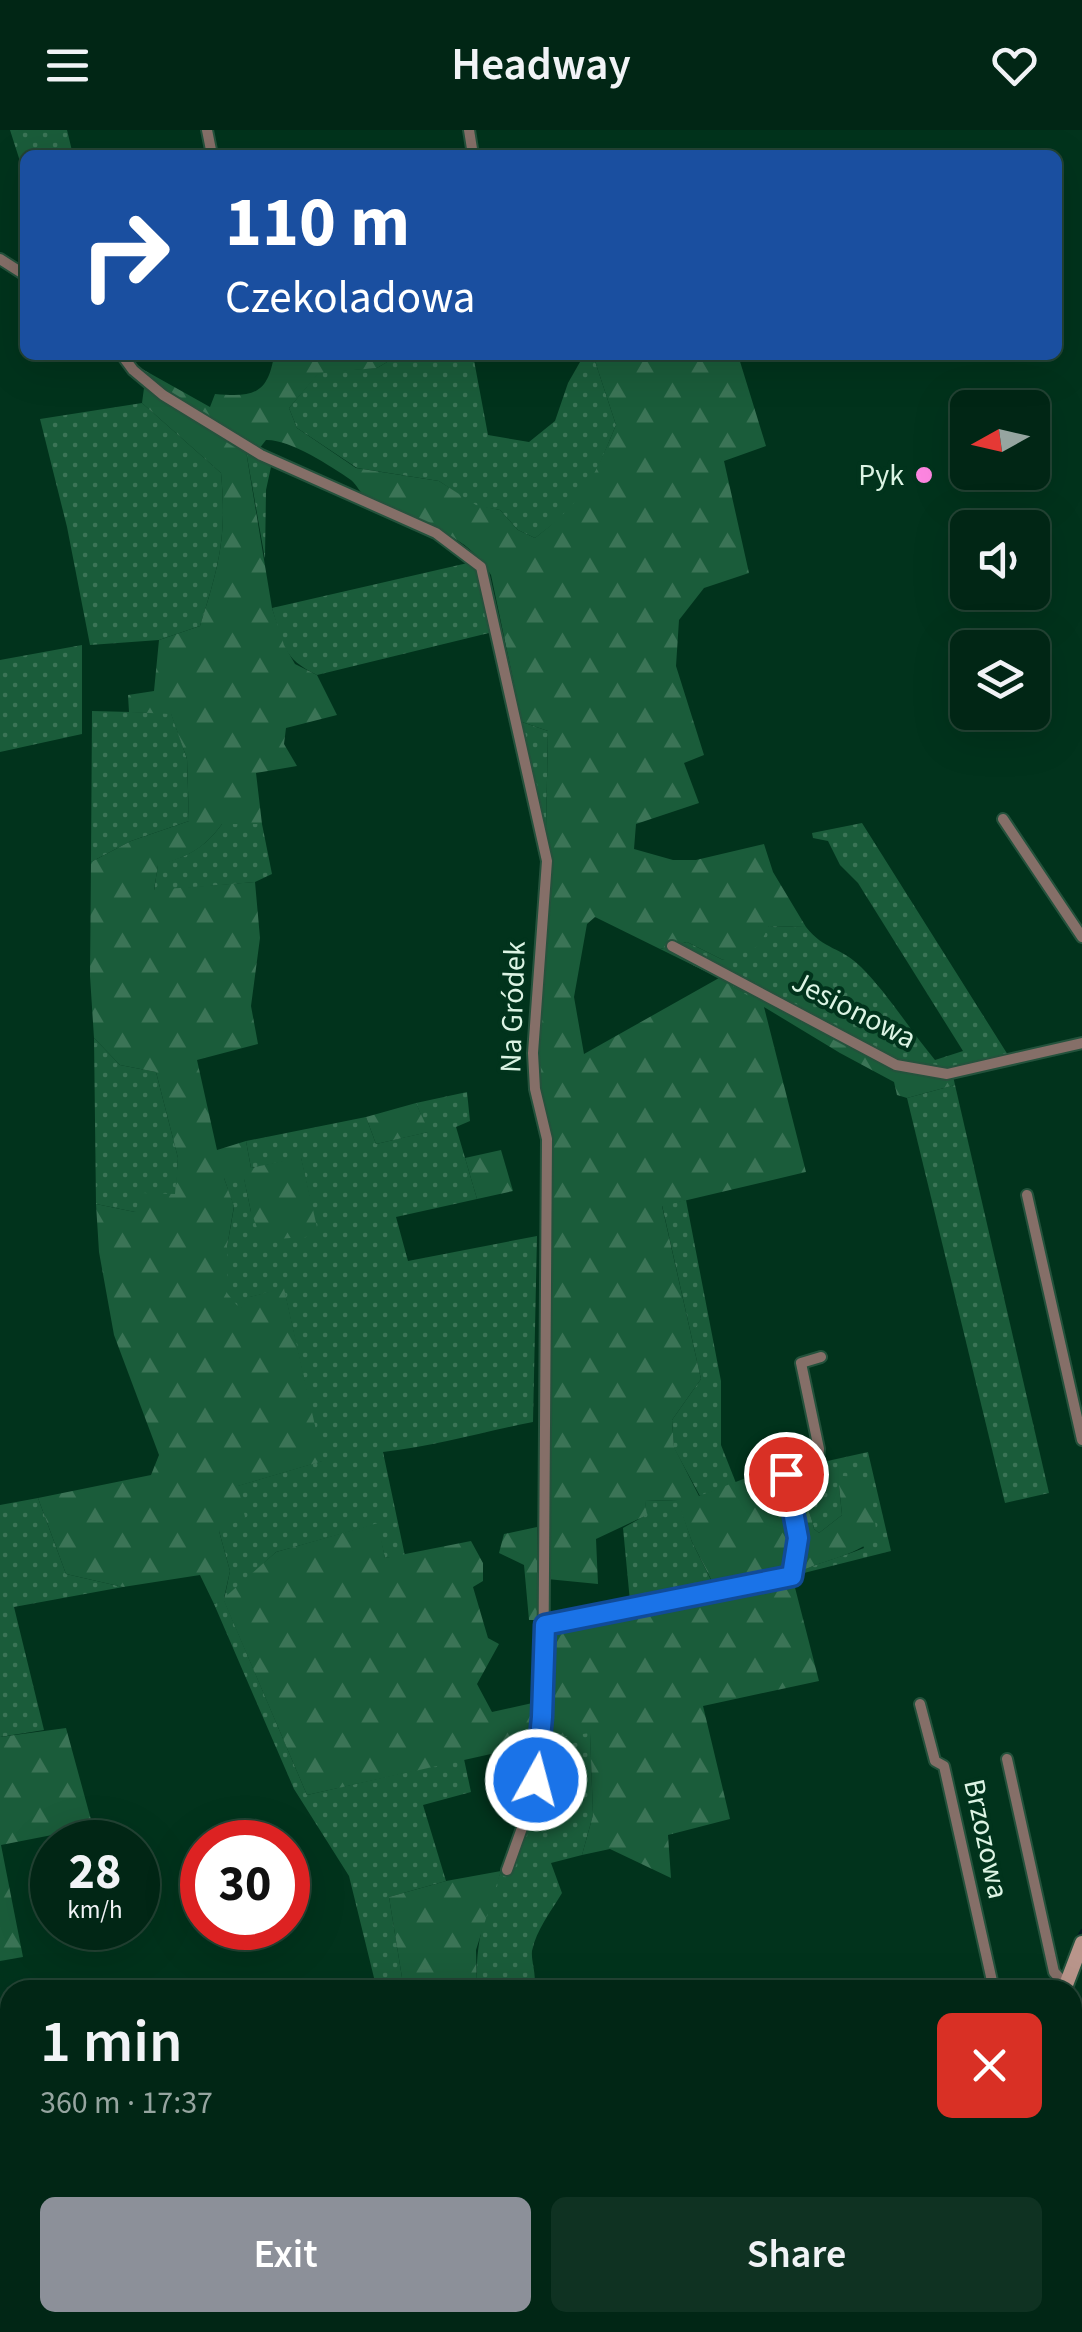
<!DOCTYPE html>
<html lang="en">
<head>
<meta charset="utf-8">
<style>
	body { margin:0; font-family:"Source Sans 3",sans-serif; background:#0f3222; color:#f1f3f6; height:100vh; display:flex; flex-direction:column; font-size:38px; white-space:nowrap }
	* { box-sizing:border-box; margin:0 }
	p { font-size:32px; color:#96a5a0 }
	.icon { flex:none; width:55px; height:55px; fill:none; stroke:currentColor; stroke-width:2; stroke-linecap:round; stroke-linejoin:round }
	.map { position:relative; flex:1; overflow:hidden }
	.side { position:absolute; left:0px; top:1850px; width:1082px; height:352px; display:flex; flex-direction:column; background:#012615; border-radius:30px 30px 0 0; box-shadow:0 10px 40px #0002,0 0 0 2px #234334 }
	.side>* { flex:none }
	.top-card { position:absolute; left:20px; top:20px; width:1042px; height:210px; border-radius:15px; box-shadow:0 10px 40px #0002,0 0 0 2px #234334; background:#1a4fa0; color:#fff; overflow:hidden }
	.needle { width:65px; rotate:262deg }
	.controls { position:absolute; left:950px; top:260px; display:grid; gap:20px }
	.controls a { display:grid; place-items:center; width:100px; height:100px; border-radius:15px; background:#012615; box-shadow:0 10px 40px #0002,0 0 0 2px #234334; font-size:50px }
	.speed { position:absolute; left:30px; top:1690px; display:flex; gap:20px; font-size:50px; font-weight:700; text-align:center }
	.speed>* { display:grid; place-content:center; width:130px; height:130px; border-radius:50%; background:#012615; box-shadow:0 10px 40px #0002,0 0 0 2px #234334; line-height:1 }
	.speed small { font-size:25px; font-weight:400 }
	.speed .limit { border:15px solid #d22; background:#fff; color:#111 }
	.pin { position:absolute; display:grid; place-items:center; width:85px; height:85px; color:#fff; margin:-42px; border:5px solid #fff; border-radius:50%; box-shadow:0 2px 10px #0007 }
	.me { position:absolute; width:110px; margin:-55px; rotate:7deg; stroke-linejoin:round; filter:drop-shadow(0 0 8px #0008) }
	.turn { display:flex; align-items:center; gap:35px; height:210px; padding:0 40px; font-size:45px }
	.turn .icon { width:130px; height:130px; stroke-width:2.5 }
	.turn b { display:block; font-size:70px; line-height:85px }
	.round { display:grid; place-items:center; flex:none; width:105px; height:105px; border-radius:15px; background:#0f3222 }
	.head { display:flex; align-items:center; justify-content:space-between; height:170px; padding:0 40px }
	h1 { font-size:60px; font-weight:600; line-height:75px }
	.button { display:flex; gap:20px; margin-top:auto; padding:20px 40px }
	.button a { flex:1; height:115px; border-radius:15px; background:#8c9099; color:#fff; font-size:40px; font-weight:600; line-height:115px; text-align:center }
	.button a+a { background:#0f3222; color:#f1f3f6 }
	header { display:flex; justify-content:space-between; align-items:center; height:130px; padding:0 40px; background:#012615; font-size:45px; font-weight:600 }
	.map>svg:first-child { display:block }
</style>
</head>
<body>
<header><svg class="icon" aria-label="menu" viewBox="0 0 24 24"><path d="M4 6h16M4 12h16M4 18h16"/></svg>Headway<svg class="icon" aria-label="heart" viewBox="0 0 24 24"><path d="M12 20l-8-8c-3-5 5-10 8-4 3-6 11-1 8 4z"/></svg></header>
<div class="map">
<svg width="1082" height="2202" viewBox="0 0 1082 2202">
	<defs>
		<pattern id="grass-dots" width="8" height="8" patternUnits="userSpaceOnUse" patternTransform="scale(2.5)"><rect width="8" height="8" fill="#1a5c3a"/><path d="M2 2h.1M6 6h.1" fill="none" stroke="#3b7456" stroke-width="1.8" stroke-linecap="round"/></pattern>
		<pattern id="forest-firs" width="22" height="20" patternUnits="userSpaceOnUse" patternTransform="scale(2.5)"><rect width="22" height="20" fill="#1a5c3a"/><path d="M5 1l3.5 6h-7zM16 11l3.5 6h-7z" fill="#3b7456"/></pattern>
	</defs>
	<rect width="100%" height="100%" fill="#01331c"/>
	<g fill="url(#grass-dots)">
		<path d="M 10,0 L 67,0 L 73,25 L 25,25 L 25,47 Z"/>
		<path d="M 399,225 L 473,225 L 488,305 L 529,312 L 555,291 L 568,253 L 584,225 L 593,225 L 616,295 L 593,350 L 571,380 L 535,408 L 518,400 L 500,380 L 476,376 L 439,351 L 357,338 L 297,298 L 289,278 L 319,242 L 377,238 Z"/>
		<path d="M 142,273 L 221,343 C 227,407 219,436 200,496 L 159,510 L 90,515 L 67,397 L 40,289 Z"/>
		<path d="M 246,321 L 271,337 L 266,360 L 265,429 Z"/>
		<path d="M 472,432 L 481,446 L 493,502 L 317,545 C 282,528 283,514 272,478 Z"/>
		<path d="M 82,515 L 82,604 L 0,622 L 0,530 Z"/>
		<path d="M 92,581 L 171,583 L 187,629 L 189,691 L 131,711 L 91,732 Z"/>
		<path d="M 522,592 L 548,601 L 546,699 Z"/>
		<path d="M 862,693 L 1008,925 L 951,937 L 896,940 L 763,876 L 719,848 L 660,819 L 687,812 L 723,830 L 769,796 L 806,797 C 824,820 841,817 861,837 C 888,864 910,900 935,930 L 963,921 L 858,753 L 840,735 L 828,711 L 813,708 L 812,703 Z"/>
		<path d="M 222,694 L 262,694 L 272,744 L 255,752 L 154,761 L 158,734 C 186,728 205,718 222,694 Z"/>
		<path d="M 94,908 L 120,935 L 156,942 L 178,1028 L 176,1064 L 135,1082 L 96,1074 Z"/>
		<path d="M 955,955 L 1049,1363 L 1005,1373 L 907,968 Z"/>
		<path d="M 467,962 L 470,991 L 456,997 L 477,1069 L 396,1087 L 408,1131 L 537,1106 L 533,1292 C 482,1302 435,1316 383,1322 L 405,1426 L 385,1428 L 377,1394 L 276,1422 L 224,1470 L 307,1665 L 464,1629 L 471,1662 L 423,1675 L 446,1751 L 389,1767 L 404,1860 L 377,1860 L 349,1746 L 294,1659 L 214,1474 L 224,1470 L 230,1441 L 219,1401 L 237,1356 L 322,1331 L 284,1159 L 250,1167 L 240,1180 L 226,1163 L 227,1117 L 234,1077 L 224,1048 L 244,1048 L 251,1082 L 318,1106 L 301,1028 L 251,1038 L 246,1011 L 366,987 L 376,1014 L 428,1002 L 416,973 Z"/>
		<path d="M 686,1070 L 721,1251 L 721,1315 L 736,1353 L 700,1366 L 674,1318 L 672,1290 L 701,1249 L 662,1075 Z"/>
		<path d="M 868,1322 L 891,1421 L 792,1446 C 814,1433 840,1428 864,1418 L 839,1356 L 842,1385 L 819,1403 L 814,1399 C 811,1379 794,1354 796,1338 Z"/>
		<path d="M 38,1368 L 66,1444 L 123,1457 L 14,1477 L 44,1600 L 0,1607 L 0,1375 Z"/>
		<path d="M 678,1370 L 692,1412 L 718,1464 L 631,1482 L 623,1398 L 646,1385 L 645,1371 Z"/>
		<path d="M 590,1602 L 593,1685 L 582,1725 L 551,1733 L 562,1763 C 552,1780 536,1800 532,1821 C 531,1833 537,1843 534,1860 L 477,1860 C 475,1810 484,1787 501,1741 L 508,1745 L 536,1672 L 545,1609 Z"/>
		<path d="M 10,2125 L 10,2192 L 51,2193 L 48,2202 L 0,2202 L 0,2127 Z"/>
		<path d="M 706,2193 L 849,2193 L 843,2202 L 720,2202 Z"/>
	</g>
	<g fill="url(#forest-firs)">
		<path d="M 274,225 L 399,225 L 377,238 L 319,243 L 289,278 L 297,298 L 356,338 L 439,351 L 476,375 L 500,380 L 518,400 L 535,408 C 585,369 592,352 616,295 L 593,225 L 738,225 L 766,316 L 724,331 L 749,443 L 704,458 L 679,490 L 676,536 L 704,625 L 684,633 L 699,673 L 636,694 L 634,719 L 673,730 L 696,730 L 764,714 L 773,742 L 806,797 L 769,796 L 759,816 L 723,830 L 687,812 L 660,819 L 595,787 L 587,794 L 574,867 L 584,924 L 719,848 L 763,875 L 777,871 L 896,940 L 951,937 L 955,955 L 907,968 L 897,965 L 894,952 L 840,923 L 764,877 L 806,1042 L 662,1076 L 701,1249 L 672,1290 L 674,1317 L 699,1366 L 746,1348 L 796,1338 C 794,1354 811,1379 814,1399 L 819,1403 L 842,1385 L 839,1355 L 843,1346 L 858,1347 L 871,1363 L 877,1406 C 853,1429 820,1429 792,1446 L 819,1551 L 703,1576 L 730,1689 L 668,1705 L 671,1748 L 610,1719 L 582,1725 L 593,1685 L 590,1603 L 545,1609 L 550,1499 L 718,1463 L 692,1412 L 677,1370 L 645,1371 L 647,1385 L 596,1409 L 598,1454 L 547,1449 L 552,1007 L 539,959 L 540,852 L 552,741 L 546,699 L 548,601 L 522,592 L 491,445 C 464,397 409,394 366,367 C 360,363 357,355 351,350 C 331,336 289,309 266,310 L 259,319 L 163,261 L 135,235 L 210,277 L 215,264 C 251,267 268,266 274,225 Z"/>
		<path d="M 144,258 L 246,321 L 272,478 L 284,515 L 295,534 L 317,545 L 337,585 L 286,598 L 284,614 L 297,636 L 256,643 L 262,694 L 222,694 C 205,718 186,728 158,735 L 154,760 L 255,752 L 260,808 L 251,876 L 258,914 L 197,930 L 217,1020 L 246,1011 L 251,1038 L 301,1027 L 319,1106 L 262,1110 L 251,1082 L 244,1049 L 224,1048 L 234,1076 L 227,1117 L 227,1163 L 240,1179 L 249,1167 L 284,1158 L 323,1331 L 238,1356 L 245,1387 L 219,1401 L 230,1441 L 224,1468 L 276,1422 L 378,1393 L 385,1428 L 471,1411 L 483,1433 L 483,1451 L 473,1457 L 488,1508 L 499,1514 L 477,1554 L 492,1582 L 537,1572 L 536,1614 L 307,1665 L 224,1471 L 214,1474 L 200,1445 L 123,1457 L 66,1444 L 38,1368 L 151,1345 L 159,1325 L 114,1205 L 99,1122 L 96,1074 L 135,1082 L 142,1063 L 175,1064 L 178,1028 L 156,942 L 120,935 L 94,908 L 90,846 L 91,732 L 131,711 L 189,691 L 187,629 L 171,584 L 129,582 L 128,565 L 154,561 L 159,510 L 200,496 C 219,436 227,407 221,343 L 142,273 Z"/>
		<path d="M 416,973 L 429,1002 L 376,1014 L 366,987 Z"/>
		<path d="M 501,1020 L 513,1061 L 477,1069 L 465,1028 Z"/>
		<path d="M 537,1397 L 538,1490 L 529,1490 L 524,1435 L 499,1423 L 504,1404 Z"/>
		<path d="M 66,1598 L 93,1697 L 1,1715 L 23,1827 L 0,1831 L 0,1607 Z"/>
		<path d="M 501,1741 L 476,1820 L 477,1860 L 404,1860 L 389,1767 L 446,1751 Z"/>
		<path d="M 10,1939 L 10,2069 L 9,2065 L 0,2067 L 0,2016 L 3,2015 L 0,1997 L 0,1941 Z"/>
	</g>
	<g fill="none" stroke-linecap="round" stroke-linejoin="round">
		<g stroke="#001a22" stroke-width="2.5">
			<path d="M 1076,1810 L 1082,1800"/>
			<path d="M 1063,1842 L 1073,1817"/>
			<path d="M 1056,1860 L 1057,1858"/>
			<path d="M 846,2202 L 853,2192"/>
		</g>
		<g stroke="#24523c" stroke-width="14">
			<g id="street">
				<path d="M 207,0 L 212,25"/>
				<path d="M 469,0 L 473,25"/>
				<path d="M 0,129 L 25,145"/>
				<path d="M 122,225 L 133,240 L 163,265 L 261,325 L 436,403 L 481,437 L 547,731 L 533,923 L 535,959 L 547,1009 L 543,1587 L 532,1670 L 507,1740"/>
				<path d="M 1003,689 L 1082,807"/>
				<path d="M 672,816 L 896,935 L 947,944 L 1082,913"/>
				<path d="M 1027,1065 L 1082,1310"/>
				<path d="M 545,1495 L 792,1446 L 798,1408 L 786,1344 L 817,1337 L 819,1319 L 801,1233 L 821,1227"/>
				<path d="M 920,1574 L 935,1631 L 944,1636 L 994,1860"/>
				<path d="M 1007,1629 L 1054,1842 L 1066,1855"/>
				<path d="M 1072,1901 L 1082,1905"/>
				<path d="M 0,2122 L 10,2120"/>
			</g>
		</g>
		<g stroke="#24523c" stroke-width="18">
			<g id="secondary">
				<path d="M 1064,1860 L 1082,1813"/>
				<path d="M 855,2202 L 862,2192"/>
			</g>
		</g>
		<use href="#street" stroke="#856f68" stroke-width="10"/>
		<use href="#secondary" stroke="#b9958b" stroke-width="14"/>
	</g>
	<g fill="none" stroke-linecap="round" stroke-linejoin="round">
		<g stroke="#114b97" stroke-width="25">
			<path id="route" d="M 536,1650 L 542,1587 L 545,1495 L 792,1446 L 798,1408 L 786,1344"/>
		</g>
		<use href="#route" stroke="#1a73e8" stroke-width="18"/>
	</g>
	<circle fill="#fe86e1" stroke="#01331c" stroke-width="4" cx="924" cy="345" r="10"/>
	<g text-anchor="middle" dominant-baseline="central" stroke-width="8" stroke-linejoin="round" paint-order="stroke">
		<g font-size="30" fill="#dcf4e4" stroke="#01331c" text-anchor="end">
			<text x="904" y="345">Pyk</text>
		</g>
		<g font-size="30" fill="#dcf4e4" stroke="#01331c">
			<text transform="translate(513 877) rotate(-88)">Na Gródek</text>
			<text transform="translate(854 880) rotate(27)">Jesionowa</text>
			<text transform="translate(986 1709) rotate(78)">Brzozowa</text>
		</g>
	</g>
</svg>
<div class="controls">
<a><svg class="needle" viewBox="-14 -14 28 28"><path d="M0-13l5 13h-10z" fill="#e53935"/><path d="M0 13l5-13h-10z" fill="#96a5a0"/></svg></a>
<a><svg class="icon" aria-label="sound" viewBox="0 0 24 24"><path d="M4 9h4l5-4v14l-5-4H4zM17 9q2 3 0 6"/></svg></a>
<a><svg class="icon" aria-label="layers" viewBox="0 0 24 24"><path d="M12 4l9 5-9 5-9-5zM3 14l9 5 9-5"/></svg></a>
</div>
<div class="speed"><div>28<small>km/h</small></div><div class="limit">30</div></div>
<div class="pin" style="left:786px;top:1344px;background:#d93025"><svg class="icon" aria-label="arrive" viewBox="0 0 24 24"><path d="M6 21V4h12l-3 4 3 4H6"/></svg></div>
<svg class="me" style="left:536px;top:1650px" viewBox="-20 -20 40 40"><circle r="17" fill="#1a73e8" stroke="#fff" stroke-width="3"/><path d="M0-11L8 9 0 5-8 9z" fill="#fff"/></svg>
<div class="top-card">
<div class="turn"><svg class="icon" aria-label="right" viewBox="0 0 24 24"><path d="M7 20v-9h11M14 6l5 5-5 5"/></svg><div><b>110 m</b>Czekoladowa</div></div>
</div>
<section class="side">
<div class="head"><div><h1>1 min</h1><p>360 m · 17:37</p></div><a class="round" style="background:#d93025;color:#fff"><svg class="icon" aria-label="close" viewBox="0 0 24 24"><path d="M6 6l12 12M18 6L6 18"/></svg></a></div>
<div class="button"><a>Exit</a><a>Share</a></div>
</section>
</div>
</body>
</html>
